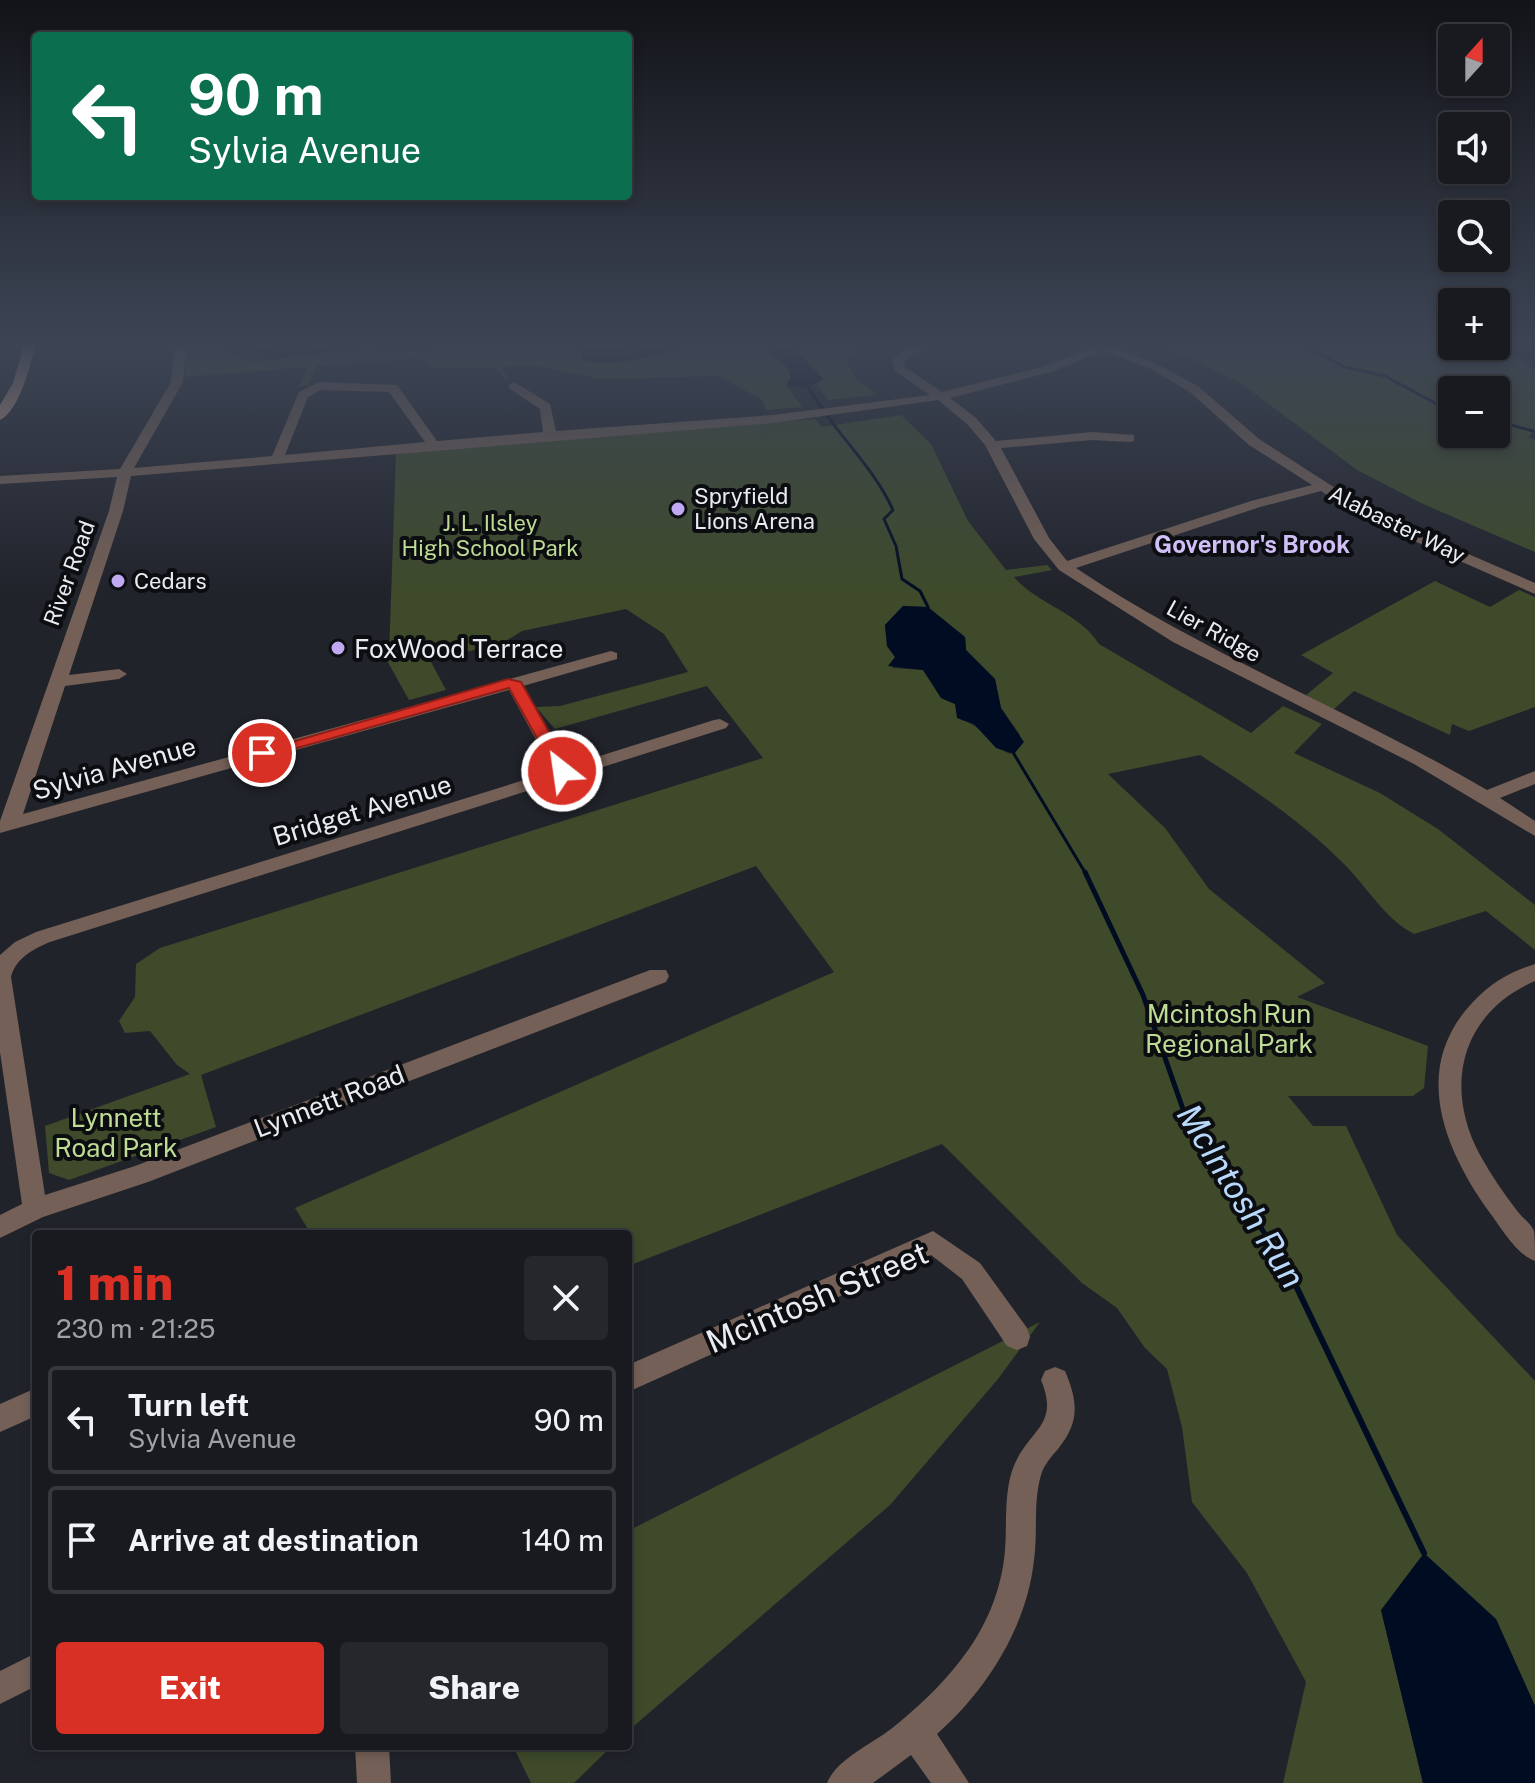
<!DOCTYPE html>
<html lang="en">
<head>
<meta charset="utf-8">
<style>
	body { margin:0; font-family:"Public Sans",sans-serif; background:#26272d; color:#f1f3f6; height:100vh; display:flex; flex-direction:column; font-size:30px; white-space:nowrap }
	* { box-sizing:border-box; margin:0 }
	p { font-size:26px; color:#9fa1a5 }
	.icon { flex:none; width:44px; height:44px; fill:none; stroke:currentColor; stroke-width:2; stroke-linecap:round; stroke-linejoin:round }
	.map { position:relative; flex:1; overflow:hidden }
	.side { position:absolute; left:32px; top:1230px; width:600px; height:520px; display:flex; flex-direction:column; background:#191a20; border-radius:8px; box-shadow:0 4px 12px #0003,0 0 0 2px #37383e }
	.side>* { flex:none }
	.top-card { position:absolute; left:32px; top:32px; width:600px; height:168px; border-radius:8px; box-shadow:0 4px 12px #0003,0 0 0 2px #37383e; background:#0b6e4f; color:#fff; overflow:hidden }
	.needle { width:52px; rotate:21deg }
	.tools { position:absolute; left:1438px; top:24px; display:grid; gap:16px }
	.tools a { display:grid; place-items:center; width:72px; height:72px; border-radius:8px; background:#191a20; box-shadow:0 4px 12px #0003,0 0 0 2px #37383e; font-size:40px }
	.pin { position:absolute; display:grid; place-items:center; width:68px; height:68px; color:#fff; margin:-34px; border:4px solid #fff; border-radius:50%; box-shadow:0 2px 8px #0007 }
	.me { position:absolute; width:88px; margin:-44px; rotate:330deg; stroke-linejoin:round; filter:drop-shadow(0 0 6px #0008) }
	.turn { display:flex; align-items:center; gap:28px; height:168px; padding:0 24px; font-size:36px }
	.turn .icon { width:104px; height:104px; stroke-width:2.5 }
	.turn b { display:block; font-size:56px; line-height:68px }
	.round { display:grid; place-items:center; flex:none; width:84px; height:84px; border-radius:8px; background:#26272d }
	.summary { display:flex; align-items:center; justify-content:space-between; height:136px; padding:0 24px }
	h1 { font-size:48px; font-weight:800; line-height:60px; color:#d93025 }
	.primary-button { display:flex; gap:16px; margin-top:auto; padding:16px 24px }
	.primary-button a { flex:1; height:92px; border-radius:8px; background:#d93025; color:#fff; font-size:32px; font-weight:800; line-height:92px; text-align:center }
	.primary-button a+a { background:#26272d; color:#f1f3f6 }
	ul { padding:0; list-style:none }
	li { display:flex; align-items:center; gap:24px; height:108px; margin:0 16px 12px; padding:0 8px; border:4px solid #37383e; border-radius:8px }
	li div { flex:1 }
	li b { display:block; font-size:30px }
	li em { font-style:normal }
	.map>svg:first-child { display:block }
</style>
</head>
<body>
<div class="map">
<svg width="1535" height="1783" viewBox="0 0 1535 1783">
	<rect width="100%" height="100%" fill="#21232b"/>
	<g fill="#3e4a2a" fill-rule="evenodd">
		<path d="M 186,344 L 217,344 L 215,347 L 254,362 L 368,348 L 390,352 L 467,344 L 576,344 L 582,349 L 582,360 C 621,369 654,351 693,345 C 715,341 740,344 762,344 L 790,371 L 791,378 L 786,386 L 803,407 L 766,410 L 762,400 L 719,376 L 602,379 L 537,366 L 501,367 L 510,379 L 505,379 L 494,367 L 431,368 L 421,358 L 316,366 L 309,384 L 299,387 L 308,367 L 185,377 Z"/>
		<path d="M 790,344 L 861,344 L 849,355 L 847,363 L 857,379 L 877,395 L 828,400 L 817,384 L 823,379 Z"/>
		<path d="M 1157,344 L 1500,344 L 1535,370 L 1535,430 L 1528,437 L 1535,440 L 1535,552 L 1423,504 L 1357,470 L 1241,383 ZM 1452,390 L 1496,390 L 1496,434 L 1452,434 Z"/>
		<path d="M 901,415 L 931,444 L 968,521 L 1006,570 L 1047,565 L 1052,570 L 1014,577 C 1038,605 1079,612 1099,644 L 1251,733 L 1283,706 L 1322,724 L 1294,753 L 1380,793 L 1438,829 L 1535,905 L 1535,950 L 1486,911 L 1414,934 C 1384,918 1368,888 1344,864 C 1301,821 1252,788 1200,755 L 1108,774 L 1165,828 L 1209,889 L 1325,983 L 1297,997 L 1428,1046 L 1424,1088 L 1413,1096 L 1288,1096 L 1313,1126 L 1346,1126 L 1397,1235 L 1535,1381 L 1535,1706 L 1496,1619 L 1381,1610 L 1423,1783 L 1283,1783 L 1306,1682 L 1247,1573 L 1192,1502 L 1182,1427 L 1167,1369 L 1145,1348 L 1117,1308 L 1082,1283 L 942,1144 L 628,1266 L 628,1234 L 311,1234 L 295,1208 L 834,972 L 756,866 L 201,1075 L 216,1127 L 69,1180 L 49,1173 L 45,1126 L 190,1074 L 177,1065 L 150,1031 L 125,1033 L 119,1021 L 135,997 L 136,964 L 160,948 L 763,758 L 707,686 L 555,729 L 536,707 L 560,706 L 688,672 L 664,634 L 626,609 L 522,631 L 501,644 L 430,660 L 446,690 L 409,700 L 385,657 L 389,656 L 396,453 L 815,419 L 822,427 ZM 903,606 L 927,607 L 965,637 L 966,650 L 995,679 L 1001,708 L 1020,735 L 1010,754 C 991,745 982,725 961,720 L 955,704 L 943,699 L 923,670 L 892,668 L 895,657 L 887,646 L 885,625 Z"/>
		<path d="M 1435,581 L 1490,607 L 1519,590 L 1535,597 L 1535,707 L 1469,731 L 1452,724 L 1450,735 L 1354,691 L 1333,710 L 1306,695 L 1333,673 L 1301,655 Z"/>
		<path d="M 1040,1322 L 998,1379 L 890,1505 L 628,1731 L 628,1531 Z"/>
		<path d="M 513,1746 L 612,1746 L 574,1783 L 531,1783 Z"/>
	</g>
	<g fill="#000c22">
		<path d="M 617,344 L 626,353 L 650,349 L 653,344 L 694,344 C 668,352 604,372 581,358 L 580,344 Z"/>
		<path d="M 759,344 L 790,344 L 823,379 L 808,387 L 786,386 L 791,378 L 790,371 L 765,345 Z"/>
		<path d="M 903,606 L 928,607 L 965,637 L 966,650 L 995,679 L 1001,708 L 1024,742 L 1014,754 L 996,748 L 974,724 L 957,718 L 955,704 L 941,698 L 923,670 L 888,666 L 895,657 L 887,646 L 885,625 Z"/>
		<path d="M 1424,1553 L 1496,1619 L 1535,1706 L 1535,1783 L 1423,1783 L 1381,1610 Z"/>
	</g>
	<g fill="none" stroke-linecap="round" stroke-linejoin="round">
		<g stroke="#000c22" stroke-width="3">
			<path d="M 235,344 L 285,355 L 372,344"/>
			<path d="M 400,344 L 410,349 L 464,344"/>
			<path d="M 1300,344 L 1345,367 L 1385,376 L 1435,403 L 1452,407"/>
			<path d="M 808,387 C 833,431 872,464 893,510 L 884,519 L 896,546 L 902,579 L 920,591 L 928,607"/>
			<path d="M 1496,421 L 1533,431"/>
			<path d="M 1014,754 L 1086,874"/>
		</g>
		<path stroke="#000c22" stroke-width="5" d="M 1085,872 L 1143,995 L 1184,1112 L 1287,1267"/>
		<path stroke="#000c22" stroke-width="6" d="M 1286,1265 L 1424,1553"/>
		<g fill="#746056" fill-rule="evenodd">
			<path d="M 175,344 L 187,344 L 183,382 L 134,468 L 272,456 L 299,392 L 319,382 L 397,385 L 437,441 L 543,432 L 540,409 L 510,389 L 508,386 L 514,382 L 550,404 L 556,431 L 773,415 L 930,395 L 895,371 L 892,361 C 905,346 923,344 942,344 L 909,356 L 904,362 L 905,367 L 942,392 L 1042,367 L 1094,347 L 1093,344 L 1117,344 L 1114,347 L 1157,364 L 1198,386 L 1259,439 L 1374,513 L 1535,583 L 1535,594 L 1364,519 L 1321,491 L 1260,507 L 1076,568 C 1206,655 1352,711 1487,790 L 1535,771 L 1535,784 L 1500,798 L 1535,821 L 1535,836 L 1414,764 L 1173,642 L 1059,570 L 1034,539 L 985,445 L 967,424 L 938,400 L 773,423 L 131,476 L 123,511 L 69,675 L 119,669 L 127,674 L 119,679 L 65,686 L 23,814 L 611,651 L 617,653 L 617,659 L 523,686 L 568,766 L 714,720 L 720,719 L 729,724 L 726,728 L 50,942 C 33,949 16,958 11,977 L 45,1195 L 135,1166 L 650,970 L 666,970 L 669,976 L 666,982 L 148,1182 L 43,1217 L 0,1238 L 0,1215 L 22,1204 L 0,1052 L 0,955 L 15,942 L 36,932 L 553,771 L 509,690 L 0,833 L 0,821 L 109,511 L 117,477 L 0,484 L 0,476 L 120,469 L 171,382 ZM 1103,351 L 1149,368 L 1190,392 L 1249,445 L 1312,485 L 1251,501 L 1067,561 L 1049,538 L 1001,448 L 1092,440 L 1129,442 L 1134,441 L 1134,435 L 1092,432 L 996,441 L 976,418 L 950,398 L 1051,372 ZM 321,390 L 389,392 L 425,442 L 285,455 L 308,397 Z"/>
			<path d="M 1535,964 L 1535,981 C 1461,1013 1443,1086 1480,1155 C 1491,1175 1504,1194 1518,1212 C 1523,1218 1531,1224 1534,1231 C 1535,1238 1535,1253 1535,1261 C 1516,1254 1502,1229 1490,1213 C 1444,1149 1410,1068 1473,1002 C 1491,983 1510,972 1535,964 Z"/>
			<path d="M 933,1231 L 980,1263 L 1027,1328 L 1030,1337 L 1027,1346 L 1017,1350 L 1007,1346 L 962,1279 L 931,1255 L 628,1392 L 628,1365 Z"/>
			<path d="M 1055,1367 L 1065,1371 C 1078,1402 1080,1422 1058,1449 C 1051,1457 1044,1465 1041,1475 C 1033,1502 1038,1532 1034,1560 C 1027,1627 986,1691 937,1734 L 969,1783 L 931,1783 L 911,1755 L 873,1783 L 827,1783 C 837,1759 870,1745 891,1729 C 916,1709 940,1687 960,1661 C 985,1630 1002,1590 1005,1550 C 1007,1524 1004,1496 1012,1471 C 1026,1429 1061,1428 1041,1380 L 1045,1371 Z"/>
			<path d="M 36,1388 L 36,1416 L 0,1432 L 0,1404 Z"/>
			<path d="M 36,1653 L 36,1686 L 0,1704 L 0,1671 Z"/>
			<path d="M 355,1746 L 389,1746 L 391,1783 L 357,1783 Z"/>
		</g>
		<path fill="#c59d87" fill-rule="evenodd" d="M 24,344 L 36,344 C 30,365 20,410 0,420 L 0,405 L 13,383 Z"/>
	</g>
	<linearGradient id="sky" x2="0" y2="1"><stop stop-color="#121318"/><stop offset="0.58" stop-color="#3d4555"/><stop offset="1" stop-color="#3d4555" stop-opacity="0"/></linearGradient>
	<rect width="1535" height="594" fill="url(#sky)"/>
	<path fill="#d93025" stroke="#8d1f18" stroke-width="2" d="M 508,679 L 521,682 L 571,771 L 568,774 L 557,774 L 509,688 L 262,758 L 254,753 Z"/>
	<g fill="#c1a8f3" stroke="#0b0d10" stroke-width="3">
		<circle cx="678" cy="509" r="8"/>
		<circle cx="118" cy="581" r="8"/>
		<circle cx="338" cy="648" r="8"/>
	</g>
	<g text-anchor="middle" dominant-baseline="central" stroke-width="8" stroke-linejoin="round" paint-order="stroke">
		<g font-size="22" fill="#e9ebf0" stroke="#0b0d10" text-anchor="start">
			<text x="694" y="496">Spryfield<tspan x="694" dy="25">Lions Arena</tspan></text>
			<text x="134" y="581">Cedars</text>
		</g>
		<g font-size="22" fill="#bfdc95" stroke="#0b0d10">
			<text x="490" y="523">J. L. Ilsley<tspan x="490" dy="25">High School Park</tspan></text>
		</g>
		<g font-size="22" fill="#e9ebf0" stroke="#0b0d10">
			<text transform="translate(1397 524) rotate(26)">Alabaster Way</text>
			<text transform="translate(69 573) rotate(-70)">River Road</text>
			<text transform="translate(1214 631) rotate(29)">Lier Ridge</text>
		</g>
		<g font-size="24" font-weight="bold" fill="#d0bef6" stroke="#0b0d10">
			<text x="1252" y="544">Governor's Brook</text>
		</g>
		<g font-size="26" fill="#e9ebf0" stroke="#0b0d10" text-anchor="start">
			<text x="354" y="648">FoxWood Terrace</text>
		</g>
		<g font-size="26" fill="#e9ebf0" stroke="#0b0d10">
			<text transform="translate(114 768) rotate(-16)">Sylvia Avenue</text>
			<text transform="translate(362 810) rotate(-17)">Bridget Avenue</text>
			<text transform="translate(329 1101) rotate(-21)">Lynnett Road</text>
		</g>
		<g font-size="26" fill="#bfdc95" stroke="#0b0d10">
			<text x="1229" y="1013">Mcintosh Run<tspan x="1229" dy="30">Regional Park</tspan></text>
			<text x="116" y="1117">Lynnett<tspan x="116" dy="30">Road Park</tspan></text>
		</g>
		<g font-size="32" fill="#e9ebf0" stroke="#0b0d10">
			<text transform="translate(817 1297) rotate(-23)">Mcintosh Street</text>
		</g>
		<g font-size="34" font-style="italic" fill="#b8d9fb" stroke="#0b0d10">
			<text transform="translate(1241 1196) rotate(58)">McIntosh Run</text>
		</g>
	</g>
</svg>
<div class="tools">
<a><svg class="needle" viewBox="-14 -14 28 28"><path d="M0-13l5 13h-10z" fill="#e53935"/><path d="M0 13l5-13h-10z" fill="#9fa1a5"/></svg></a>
<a><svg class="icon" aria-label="sound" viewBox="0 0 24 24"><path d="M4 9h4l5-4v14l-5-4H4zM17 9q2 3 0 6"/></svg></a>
<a><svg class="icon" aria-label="search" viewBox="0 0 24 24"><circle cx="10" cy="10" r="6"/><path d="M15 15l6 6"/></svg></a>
<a>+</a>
<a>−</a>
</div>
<div class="pin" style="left:262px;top:753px;background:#d93025"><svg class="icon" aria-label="arrive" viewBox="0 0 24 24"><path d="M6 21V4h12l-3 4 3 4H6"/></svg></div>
<svg class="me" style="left:562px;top:771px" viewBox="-20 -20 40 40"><circle r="17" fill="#d93025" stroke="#fff" stroke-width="3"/><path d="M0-11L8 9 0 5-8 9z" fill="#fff"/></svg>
<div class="top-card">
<div class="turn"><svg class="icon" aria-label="left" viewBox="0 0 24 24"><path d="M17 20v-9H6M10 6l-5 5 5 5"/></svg><div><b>90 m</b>Sylvia Avenue</div></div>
</div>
<section class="side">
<div class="summary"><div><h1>1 min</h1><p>230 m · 21:25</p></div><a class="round"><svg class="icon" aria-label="close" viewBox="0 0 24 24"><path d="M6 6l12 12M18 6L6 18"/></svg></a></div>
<ul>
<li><svg class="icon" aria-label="left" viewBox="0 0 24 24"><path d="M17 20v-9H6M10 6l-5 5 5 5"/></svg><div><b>Turn left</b><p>Sylvia Avenue</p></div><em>90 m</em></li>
<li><svg class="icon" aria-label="arrive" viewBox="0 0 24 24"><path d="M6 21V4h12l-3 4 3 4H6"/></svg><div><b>Arrive at destination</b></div><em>140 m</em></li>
</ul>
<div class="primary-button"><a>Exit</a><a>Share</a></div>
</section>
</div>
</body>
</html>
